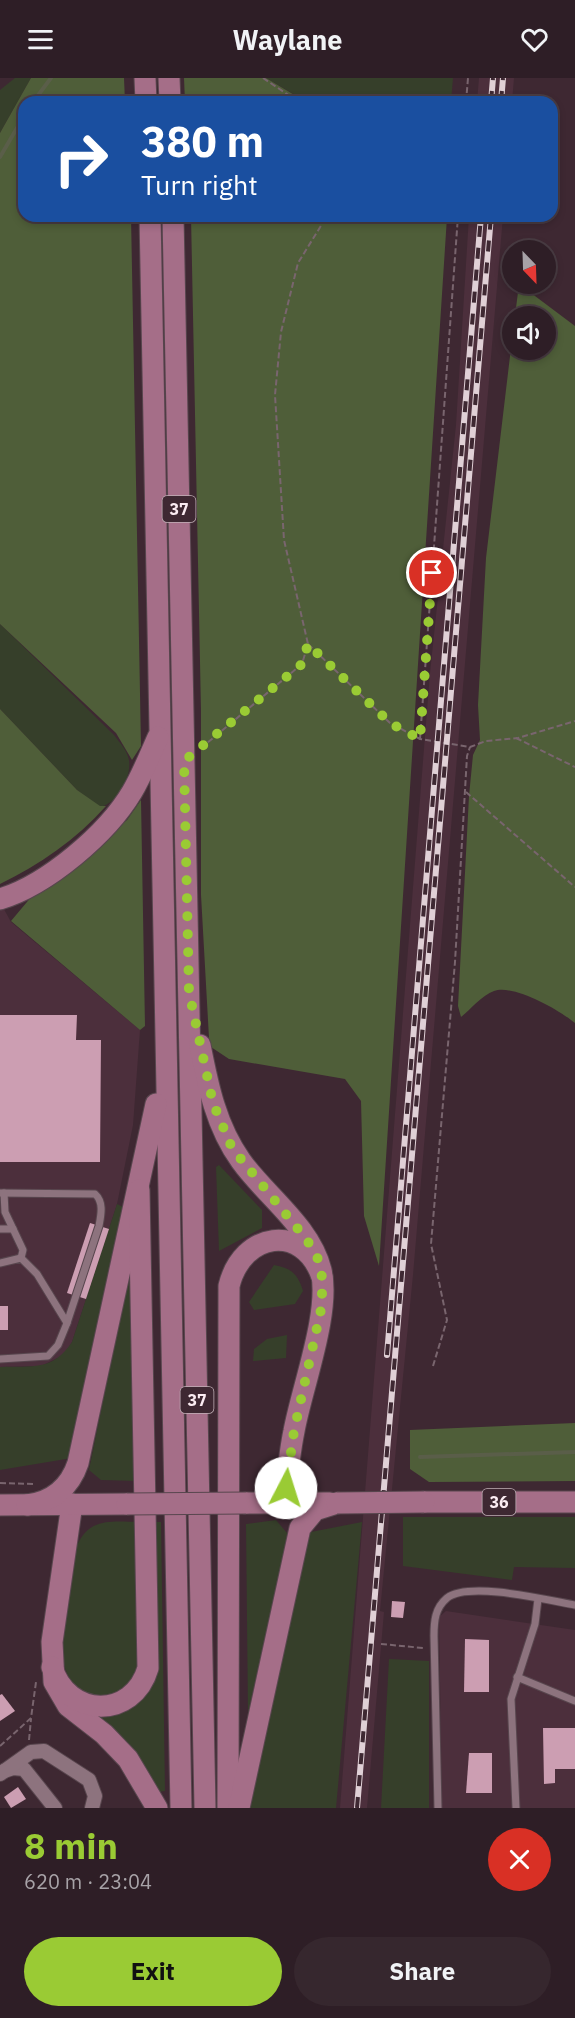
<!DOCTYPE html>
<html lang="en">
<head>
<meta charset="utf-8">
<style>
	body { margin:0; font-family:"IBM Plex Sans",sans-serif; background:#36272e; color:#f1f3f6; height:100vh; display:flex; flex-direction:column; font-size:22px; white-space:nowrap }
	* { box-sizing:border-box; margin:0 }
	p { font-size:20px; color:#a7a2a7 }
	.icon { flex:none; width:33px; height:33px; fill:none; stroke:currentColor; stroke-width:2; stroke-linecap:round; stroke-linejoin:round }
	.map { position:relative; height:1730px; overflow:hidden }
	.drawer { display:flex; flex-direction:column; background:#2e1e26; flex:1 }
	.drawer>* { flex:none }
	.guide { position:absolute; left:18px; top:18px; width:540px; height:126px; border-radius:18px; box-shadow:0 3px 9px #0003,0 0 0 2px #493c43; background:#1a4fa0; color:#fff; overflow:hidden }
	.needle { width:39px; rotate:157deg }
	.controls { position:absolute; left:502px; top:162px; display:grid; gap:12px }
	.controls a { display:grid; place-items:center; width:54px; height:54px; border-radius:50%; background:#2e1e26; box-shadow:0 3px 9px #0003,0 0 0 2px #493c43; font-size:30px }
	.pin { position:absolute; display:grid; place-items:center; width:51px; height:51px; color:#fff; margin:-26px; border:3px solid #fff; border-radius:50%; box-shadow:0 2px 6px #0007 }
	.me { position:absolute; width:66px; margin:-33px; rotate:5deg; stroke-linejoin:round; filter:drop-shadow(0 0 4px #0008) }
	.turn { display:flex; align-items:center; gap:21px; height:126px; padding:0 24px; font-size:27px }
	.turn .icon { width:78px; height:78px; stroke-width:2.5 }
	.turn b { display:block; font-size:42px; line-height:51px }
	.round { display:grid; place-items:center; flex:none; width:63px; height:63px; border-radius:32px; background:#36272e }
	.summary { display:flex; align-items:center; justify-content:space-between; height:102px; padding:0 24px }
	h1 { font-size:36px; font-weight:800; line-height:45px; color:#9acb34 }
	.primary-button { display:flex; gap:12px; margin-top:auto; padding:12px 24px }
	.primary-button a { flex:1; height:69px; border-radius:36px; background:#9acb34; color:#111; font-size:24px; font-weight:800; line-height:69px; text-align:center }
	.primary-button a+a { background:#36272e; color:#f1f3f6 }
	header { display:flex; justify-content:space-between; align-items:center; height:78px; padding:0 24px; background:#2e1e26; font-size:27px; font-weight:800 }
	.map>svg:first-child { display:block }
</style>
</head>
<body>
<header><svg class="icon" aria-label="menu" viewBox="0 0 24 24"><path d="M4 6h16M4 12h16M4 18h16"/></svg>Waylane<svg class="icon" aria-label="heart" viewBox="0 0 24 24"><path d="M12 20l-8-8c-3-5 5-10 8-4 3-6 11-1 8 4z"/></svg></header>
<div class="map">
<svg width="575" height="1730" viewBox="0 0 575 1730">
	<rect width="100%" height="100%" fill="#3e2832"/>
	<g fill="#4c2f3c">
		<path d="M 479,0 L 514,0 L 512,24 L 477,24 Z"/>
		<path d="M 469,138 L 503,138 L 413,1197 L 380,1533 L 384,1534 L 367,1730 L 340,1730 L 430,595 L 456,347 Z"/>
		<path d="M 0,824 L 11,844 L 140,952 L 133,1047 L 117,1126 L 72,1264 L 64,1277 L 41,1288 L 0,1289 Z"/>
		<path d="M 446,1533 L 575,1552 L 575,1730 L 442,1730 L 439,1539 Z"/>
	</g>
	<g fill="#363f2a">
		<path d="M 15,0 L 31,0 L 0,55 L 0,12 Z"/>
		<path d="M 266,0 L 453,0 L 451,24 L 307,24 Z"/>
		<path d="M 0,546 L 114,657 C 120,665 127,672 129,682 C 132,699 116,726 100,729 L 77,712 L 0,631 Z"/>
		<path d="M 219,1087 L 262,1132 L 262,1150 L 219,1173 L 216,1089 Z"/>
		<path d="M 117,1126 L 123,1129 L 72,1380 L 0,1392 L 0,1289 C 32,1288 53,1293 72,1264 Z"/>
		<path d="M 134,1169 L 138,1403 L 101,1402 L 89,1392 Z"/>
		<path d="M 274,1187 C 291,1190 298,1196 303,1213 L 295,1226 L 254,1232 L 249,1224 Z"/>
		<path d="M 287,1257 L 286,1280 L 253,1283 L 254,1271 L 267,1261 Z"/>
		<path d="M 403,1439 L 575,1439 L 575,1490 L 514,1489 L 512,1502 L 403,1488 Z"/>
		<path d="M 276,1442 L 287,1455 L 286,1467 L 248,1635 L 246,1446 Z"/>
		<path d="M 138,1444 L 142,1585 C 133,1612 92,1637 72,1604 C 65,1594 60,1577 60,1565 C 61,1552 70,1482 74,1473 C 77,1467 82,1456 89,1451 C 102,1441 122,1444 138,1444 Z"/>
		<path d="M 154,1444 L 161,1444 L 165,1713 L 158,1714 L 94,1637 L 137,1623 Z"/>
		<path d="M 362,1444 L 336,1730 L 248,1730 L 304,1466 L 311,1454 Z"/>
		<path d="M 389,1581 L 429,1583 L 429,1730 L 381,1730 Z"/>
	</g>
	<g fill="#4f5e39">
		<path d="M 31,0 L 124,0 L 125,24 L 24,24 L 24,138 L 131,138 L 141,668 L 132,682 L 116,655 L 0,546 L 0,55 Z"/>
		<path d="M 184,0 L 266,0 L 306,24 L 185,24 Z"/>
		<path d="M 191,138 L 447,139 L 379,1188 L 364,1138 L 361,1023 L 345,1001 L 229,981 L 211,969 L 209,960 L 201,817 L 201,633 Z"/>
		<path d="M 519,206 L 575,248 L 575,945 C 559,932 514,906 494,913 C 482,917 471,931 461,939 L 458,928 L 469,718 L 473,677 L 480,662 L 478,627 L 486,480 L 513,253 L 513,272 L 546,272 L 546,238 L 515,238 Z"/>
		<path d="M 0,631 L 77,712 L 100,728 L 106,728 C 77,761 39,787 0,806 Z"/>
		<path d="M 141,722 L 145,948 L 140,952 L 11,843 L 32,818 L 127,742 Z"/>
		<path d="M 575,1345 L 575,1403 L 429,1404 L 410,1391 L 410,1352 Z"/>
	</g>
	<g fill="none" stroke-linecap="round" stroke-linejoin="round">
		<g stroke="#5a5e49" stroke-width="4">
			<path d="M 33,24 L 51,0"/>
			<path d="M 0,79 L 24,38"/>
			<path d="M 420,1379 L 575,1374"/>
		</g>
	</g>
	<g fill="#cc9eb2">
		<path d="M 0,937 L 77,937 L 76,962 L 101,962 L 100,1084 L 0,1084 Z"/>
		<path d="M 90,1145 L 109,1151 L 86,1221 L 67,1215 Z"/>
		<rect x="0" y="1228" width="8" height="24"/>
		<path d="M 392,1523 L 405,1524 L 403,1540 L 391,1539 Z"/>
		<path d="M 465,1561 L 489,1562 L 489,1614 L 464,1614 Z"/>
		<path d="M 2,1616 L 15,1633 L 0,1643 L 0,1617 Z"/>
		<path d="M 543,1650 L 575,1650 L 575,1691 L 555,1691 L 555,1705 L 544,1706 Z"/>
		<path d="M 469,1675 L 492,1675 L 492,1715 L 466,1715 Z"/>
		<path d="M 18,1709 L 26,1721 L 11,1730 L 4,1719 Z"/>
	</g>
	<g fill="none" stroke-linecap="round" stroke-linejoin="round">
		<g stroke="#58464e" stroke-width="9">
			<g id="service">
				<path d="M 0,1115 L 95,1116 C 104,1124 101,1137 99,1148 L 67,1245"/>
				<path d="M 4,1115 L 5,1134 L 23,1172 L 21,1180"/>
				<path d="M 0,1151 L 13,1151"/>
				<path d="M 0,1185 L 21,1180 L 37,1196 L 67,1245 L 58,1267 L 48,1278 L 0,1281"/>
				<path d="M 517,1599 L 575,1623"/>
				<path d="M 438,1730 L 434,1558 C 434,1543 435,1530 447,1520 C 469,1503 547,1522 575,1527"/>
				<path d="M 516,1730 L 511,1621 L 535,1546 L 538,1521"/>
			</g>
		</g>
		<g stroke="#58464e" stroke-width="16">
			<g id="minor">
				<path d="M 4,1693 L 13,1690 L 24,1691 L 55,1730"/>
				<path d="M 0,1696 L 31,1674 L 44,1673 L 89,1702 L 95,1718 L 92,1730"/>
			</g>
		</g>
		<g stroke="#58464e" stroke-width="23">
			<g id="primary">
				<path d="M 145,0 L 146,24"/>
				<path d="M 169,0 L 170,24"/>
				<path d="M 150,138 L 181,1730"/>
				<path d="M 173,138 L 205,1730"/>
				<path d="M 0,821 C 47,807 107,756 132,714 C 142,697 150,677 158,659"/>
				<path d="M 200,967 C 208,1008 216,1048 241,1083 C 266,1118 310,1148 321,1192 C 331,1234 302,1309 294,1353 C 289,1377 287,1401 285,1425"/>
				<path d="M 424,1424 L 575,1424"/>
				<path d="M 246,1425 L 330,1425"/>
				<path d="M 72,1426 L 52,1564 L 54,1604 L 68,1628 L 104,1656 L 128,1681 L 157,1730"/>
				<path d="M 0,1427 L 127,1426"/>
				<path d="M 27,1427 C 52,1424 70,1409 78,1385 L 156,1026"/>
				<path d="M 52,1589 C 67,1640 133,1642 148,1590 L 139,1112"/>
				<path d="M 228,1730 L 229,1208 C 242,1154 303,1144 322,1199"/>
				<path d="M 239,1730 L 300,1450 L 315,1432 L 337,1425"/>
			</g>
		</g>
		<g stroke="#79656e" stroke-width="2" stroke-dasharray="6 3" stroke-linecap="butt">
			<path d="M 263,0 L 299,24"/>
			<path d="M 466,24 L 468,0"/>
			<path d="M 308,566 L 390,645 L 420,661 L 470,669 L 486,663 L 518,660 L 575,643"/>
			<path d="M 516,660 L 575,689"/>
			<path d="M 420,661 L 458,138"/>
			<path d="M 201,670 L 302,586 L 308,566 L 284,462 L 275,317 L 281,254 L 298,185 L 327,138"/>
			<path d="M 466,714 L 575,809"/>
			<path d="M 433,1288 L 447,1242 L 431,1166 L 455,884 L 467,678 L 470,669"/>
			<path d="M 303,1398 L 308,1399 L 314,1407"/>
			<path d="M 0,1405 L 36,1406"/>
			<path d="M 381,1566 L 423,1570"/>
			<path d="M 29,1662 L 31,1641"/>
			<path d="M 0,1668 L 31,1640 L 36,1604"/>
		</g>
		<use href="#service" stroke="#8d737e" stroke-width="7"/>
		<use href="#minor" stroke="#8d737e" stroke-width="14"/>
		<use href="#primary" stroke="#a56e88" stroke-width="21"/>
		<g stroke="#e0d0d6" stroke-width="6">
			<g id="rail">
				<path d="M 491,24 L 493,0"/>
				<path d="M 501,24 L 503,0"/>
				<path d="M 387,1277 L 481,138"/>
				<path d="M 357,1730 L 491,138"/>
			</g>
		</g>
		<use href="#rail" stroke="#3e2832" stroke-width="4" stroke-dasharray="11" stroke-linecap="butt"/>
		<g stroke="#58464e" stroke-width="23" stroke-linecap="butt">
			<g id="primary-bridge">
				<path d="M 337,1425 L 424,1424"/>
				<path d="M 127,1426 L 246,1425"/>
			</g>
		</g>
		<use href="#primary-bridge" stroke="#a56e88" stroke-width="21"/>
	</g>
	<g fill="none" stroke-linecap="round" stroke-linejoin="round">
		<path stroke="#9acb34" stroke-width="10" stroke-dasharray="0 18" d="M 286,1410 L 294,1353 L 322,1227 L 322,1199 L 318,1181 L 307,1162 L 232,1070 L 213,1025 L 189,914 L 184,683 L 302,586 L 308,566 L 390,645 L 420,661 L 432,495"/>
	</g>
	<g text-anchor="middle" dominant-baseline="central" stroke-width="6" stroke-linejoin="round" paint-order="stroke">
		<g fill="#3e2832" stroke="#c2b1b8" stroke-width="1.5">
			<rect x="162.5" y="418" width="33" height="26" rx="4.5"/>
			<rect x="180.5" y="1309" width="33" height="26" rx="4.5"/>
			<rect x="482.5" y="1411" width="33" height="26" rx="4.5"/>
		</g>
		<g font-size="16" font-weight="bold" fill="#fbecf2">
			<text x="179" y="431">37</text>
			<text x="197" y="1322">37</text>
			<text x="499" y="1424">36</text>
		</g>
	</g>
</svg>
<div class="controls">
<a><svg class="needle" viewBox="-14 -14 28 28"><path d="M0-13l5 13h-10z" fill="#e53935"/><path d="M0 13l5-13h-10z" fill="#a7a2a7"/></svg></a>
<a><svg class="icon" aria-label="sound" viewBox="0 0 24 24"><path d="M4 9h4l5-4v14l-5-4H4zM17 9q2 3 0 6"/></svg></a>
</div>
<div class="pin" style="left:432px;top:495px;background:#d93025"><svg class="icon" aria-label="arrive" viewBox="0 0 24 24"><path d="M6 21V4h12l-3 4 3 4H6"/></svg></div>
<svg class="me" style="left:286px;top:1410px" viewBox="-20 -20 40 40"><circle r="19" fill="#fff"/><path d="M0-13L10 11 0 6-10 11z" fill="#9acb34"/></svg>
<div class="guide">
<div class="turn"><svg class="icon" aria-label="right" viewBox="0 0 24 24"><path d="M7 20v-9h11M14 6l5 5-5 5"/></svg><div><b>380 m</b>Turn right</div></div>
</div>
</div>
<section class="drawer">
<div class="summary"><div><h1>8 min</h1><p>620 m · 23:04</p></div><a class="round" style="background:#d93025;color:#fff"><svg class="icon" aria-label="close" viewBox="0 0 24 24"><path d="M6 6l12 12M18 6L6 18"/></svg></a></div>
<div class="primary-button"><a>Exit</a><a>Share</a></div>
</section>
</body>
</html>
